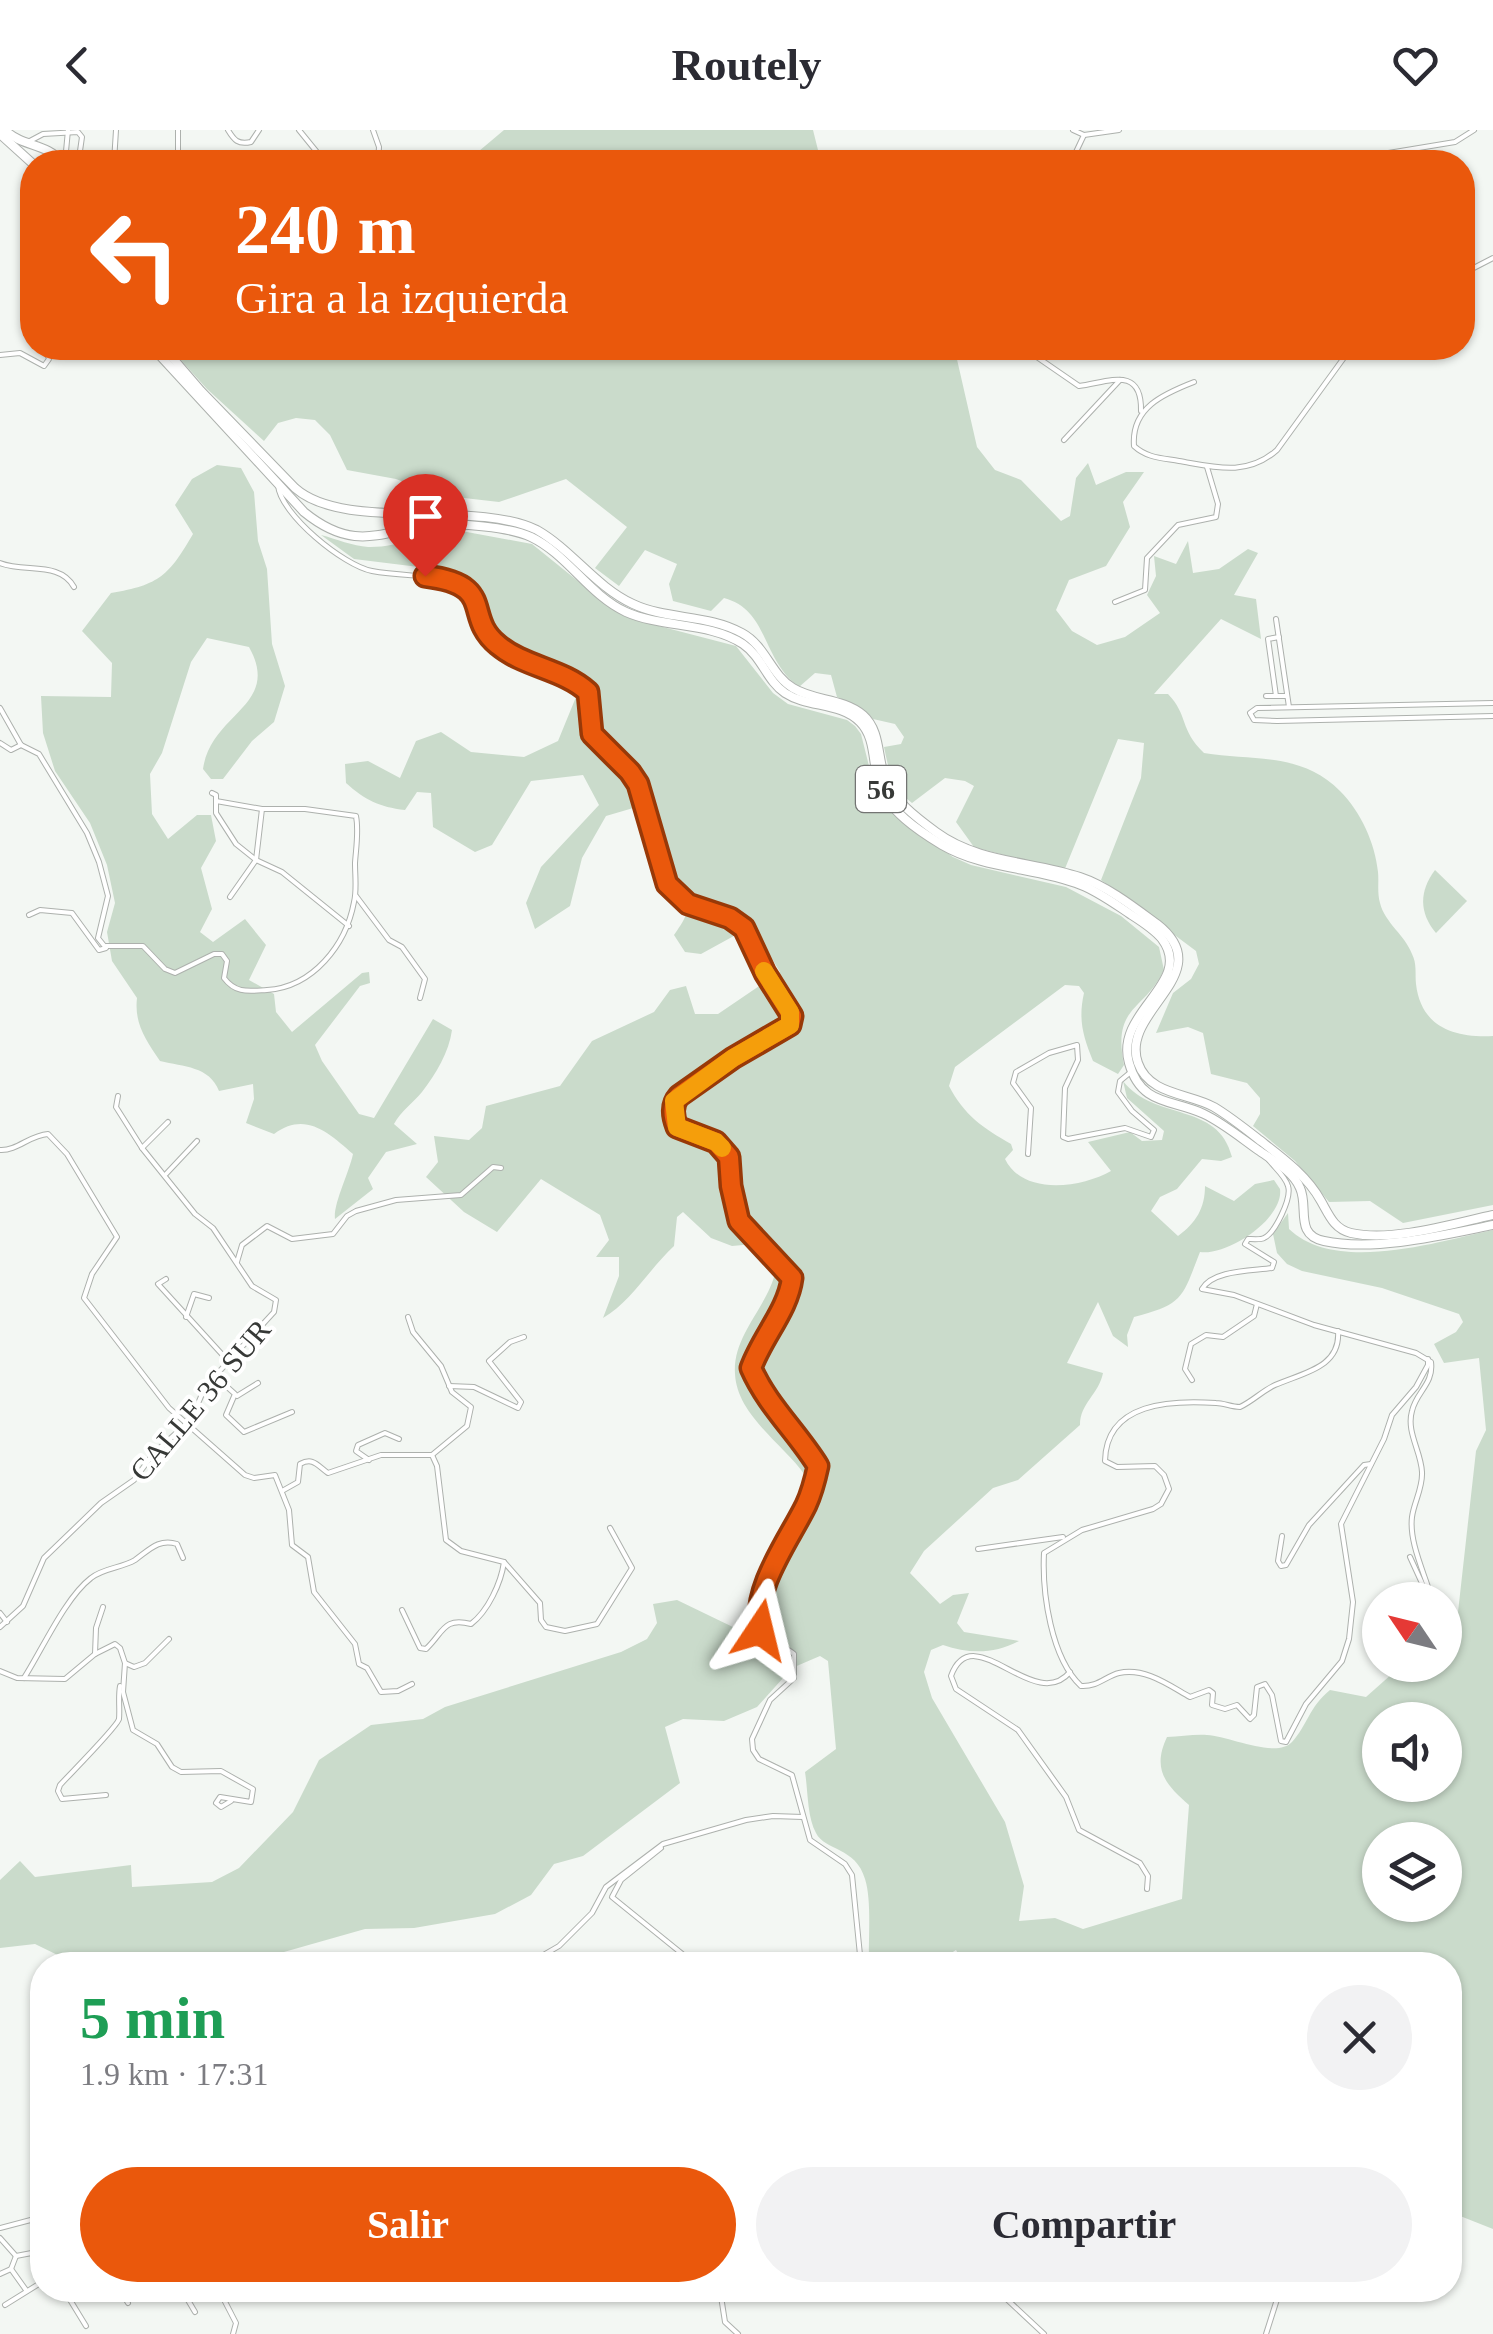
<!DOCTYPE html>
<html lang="es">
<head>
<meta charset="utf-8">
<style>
	body { margin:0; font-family:Georgia,serif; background:#f2f2f3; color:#2b2b33; height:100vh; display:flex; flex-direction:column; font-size:38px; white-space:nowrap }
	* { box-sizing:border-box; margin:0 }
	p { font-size:32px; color:#7c7c81 }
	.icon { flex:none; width:55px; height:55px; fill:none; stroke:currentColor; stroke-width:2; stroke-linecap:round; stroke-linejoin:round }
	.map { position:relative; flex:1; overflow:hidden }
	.sheet { position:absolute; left:30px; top:1822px; width:1432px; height:350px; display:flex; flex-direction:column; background:#fff; border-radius:40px; box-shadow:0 2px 8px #0004 }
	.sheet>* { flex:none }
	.hud { position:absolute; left:20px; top:20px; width:1455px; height:210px; border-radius:40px; box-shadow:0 2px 8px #0004; background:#ea580c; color:#fff; overflow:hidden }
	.needle { width:65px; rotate:305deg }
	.tools { position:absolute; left:1362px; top:1452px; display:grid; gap:20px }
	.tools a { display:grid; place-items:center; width:100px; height:100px; border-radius:50%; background:#fff; box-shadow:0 2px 8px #0004; font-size:50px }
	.pin { position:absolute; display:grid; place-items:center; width:85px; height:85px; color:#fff; margin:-102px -42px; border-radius:50% 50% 50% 0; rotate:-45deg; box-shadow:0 0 10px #0007 }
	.pin .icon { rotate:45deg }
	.me { position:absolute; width:110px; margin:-55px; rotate:10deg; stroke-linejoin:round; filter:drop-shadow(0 0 8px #0008) }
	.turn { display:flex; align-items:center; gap:35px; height:210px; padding:0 50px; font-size:45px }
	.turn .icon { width:130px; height:130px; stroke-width:2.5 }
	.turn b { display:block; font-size:70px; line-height:85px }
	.round { display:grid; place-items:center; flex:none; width:105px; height:105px; border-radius:52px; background:#f2f2f3 }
	.headline { display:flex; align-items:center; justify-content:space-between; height:170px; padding:0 50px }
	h1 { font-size:60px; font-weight:600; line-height:75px; color:#1e9e55 }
	.action { display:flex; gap:20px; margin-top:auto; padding:20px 50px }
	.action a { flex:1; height:115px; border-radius:60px; background:#ea580c; color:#fff; font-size:40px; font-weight:600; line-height:115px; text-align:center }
	.action a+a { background:#f2f2f3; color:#2b2b33 }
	header { display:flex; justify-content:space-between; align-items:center; height:130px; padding:0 50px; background:#fff; font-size:45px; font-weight:600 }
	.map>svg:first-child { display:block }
</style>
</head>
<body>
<header><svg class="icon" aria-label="back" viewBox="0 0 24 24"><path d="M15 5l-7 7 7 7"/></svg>Routely<svg class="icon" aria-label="heart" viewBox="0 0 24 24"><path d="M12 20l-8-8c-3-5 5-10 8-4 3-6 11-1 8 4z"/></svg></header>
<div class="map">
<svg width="1493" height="2204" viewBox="0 0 1493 2204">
	<rect width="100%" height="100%" fill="#f3f7f3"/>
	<g fill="#cadbcb" fill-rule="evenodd">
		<path d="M 504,0 L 813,0 L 821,32 L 466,32 Z"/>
		<path d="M 170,218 L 951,218 L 956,225 L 977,317 L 995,340 L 1021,350 L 1061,391 L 1070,386 L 1076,348 L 1088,333 L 1096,355 L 1126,342 L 1144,342 L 1123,372 L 1130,397 L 1106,436 L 1069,450 L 1056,480 L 1072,501 L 1097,515 L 1125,507 L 1160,483 L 1147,465 L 1156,446 L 1154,426 L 1176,434 L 1188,411 L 1193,443 L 1219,439 L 1248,419 L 1258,423 L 1234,465 L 1256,469 L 1261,509 L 1221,489 L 1154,564 L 1168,564 C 1189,586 1179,599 1204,623 C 1253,631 1302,622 1340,661 C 1361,682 1375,713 1378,742 C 1379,752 1377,763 1380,773 C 1385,793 1405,805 1412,824 C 1417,834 1415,843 1416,854 C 1421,897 1454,908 1493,906 L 1493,1075 L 1403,1093 L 1370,1071 L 1329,1072 L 1295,1031 L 1253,996 L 1260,984 L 1260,968 L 1247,953 L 1211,944 L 1203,903 L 1188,897 L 1156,903 L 1173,863 L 1191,849 L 1199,834 L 1196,821 L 1101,750 L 1141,648 L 1144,613 L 1118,609 L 1064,741 L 974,717 L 956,692 L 974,656 L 965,651 L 945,648 L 912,673 C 892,658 889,641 884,617 L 901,614 L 904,607 L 895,594 L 873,589 L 862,579 L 837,567 L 831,545 L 815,543 L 799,557 C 761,529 769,480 724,468 L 711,481 L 673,471 L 669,454 L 677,434 L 645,420 L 619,456 L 595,438 L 627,397 L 566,349 L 499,372 L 438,365 L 396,349 L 347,340 L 330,305 L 315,290 L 296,288 L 278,293 L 264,311 L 207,259 Z"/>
		<path d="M 217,335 L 241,338 L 254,362 L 258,411 L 267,439 L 272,514 L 285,556 L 274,592 L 252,611 L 223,649 L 211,649 L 203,639 C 211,582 282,576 249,517 L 207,508 L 191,532 L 162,623 L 150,644 L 152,684 L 168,709 L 197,685 L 211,685 L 216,711 L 201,738 L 212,779 L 200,802 L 213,812 L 245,789 L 266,815 L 249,850 L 274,864 L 276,882 L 292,902 L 362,843 L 369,842 L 370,853 L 360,856 L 315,915 L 322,931 L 359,984 L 374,988 L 433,889 L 452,900 C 449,922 436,944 422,962 C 413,973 401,981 394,994 L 417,1014 L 386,1022 L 368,1048 L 373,1059 L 335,1089 C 333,1074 349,1043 353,1024 C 328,1002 305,981 274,1004 L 246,993 L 254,969 L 253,954 L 219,961 C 209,936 184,937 160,931 C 146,910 134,894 137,868 L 112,831 L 107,802 L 115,773 L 107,735 L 90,693 L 55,641 L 43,603 L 41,566 L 111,567 L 112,533 L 82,501 L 111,463 C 160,455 169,445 193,404 L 175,375 L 192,349 Z"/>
		<path d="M 456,400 L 532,414 L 615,481 L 632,489 L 736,516 L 773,563 L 788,574 L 847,590 L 855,596 L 861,604 L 874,656 L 883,673 L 898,688 L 953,727 L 971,735 L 1066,757 L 1121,786 L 1159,817 L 1164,840 C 1144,882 1112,875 1124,935 L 1118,944 L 1093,931 C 1083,906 1078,890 1084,863 L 1079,856 L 1065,855 L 955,937 L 949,956 C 964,985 983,998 1011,1014 L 1013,1020 L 1005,1029 C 1023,1066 1081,1058 1111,1041 L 1088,1012 L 1130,1002 L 1142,1011 L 1162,1010 L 1164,1001 L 1127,968 L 1123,951 C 1155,992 1218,971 1232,1027 L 1221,1031 L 1202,1029 L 1177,1059 L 1160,1067 L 1151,1081 L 1178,1106 C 1196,1093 1205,1078 1205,1056 L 1234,1071 L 1255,1054 L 1274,1050 L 1280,1059 C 1284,1089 1227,1126 1200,1122 C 1182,1168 1184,1174 1134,1187 L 1127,1205 L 1128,1217 L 1113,1206 L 1098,1172 L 1067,1233 L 1103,1243 C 1099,1264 1080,1273 1080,1295 L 1018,1350 L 993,1358 L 924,1421 L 910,1443 L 940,1474 L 953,1465 L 969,1463 L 957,1493 L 964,1502 L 1019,1511 C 995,1524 969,1524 943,1515 L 931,1520 L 924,1542 L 932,1568 L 1005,1692 L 1024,1756 L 1019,1791 L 1055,1788 L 1083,1799 L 1182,1769 L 1189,1675 C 1165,1654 1152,1639 1167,1607 C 1180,1607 1194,1604 1207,1605 C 1229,1606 1276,1629 1292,1612 C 1307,1596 1309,1577 1330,1560 L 1366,1567 L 1402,1535 L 1445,1535 L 1445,1514 L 1456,1500 L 1476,1321 L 1486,1300 L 1479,1228 L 1444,1233 L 1434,1214 L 1456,1202 L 1463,1192 L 1459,1184 L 1382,1158 L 1302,1141 L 1287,1134 L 1277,1123 L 1273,1104 L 1288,1083 L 1289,1099 C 1336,1144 1436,1112 1493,1100 L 1493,2099 L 1450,2082 L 1450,1835 L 964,1835 L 956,1820 L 932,1835 L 869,1835 C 868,1811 872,1771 865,1749 C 856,1717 825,1721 816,1703 C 807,1687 808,1660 805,1642 L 836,1619 L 828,1531 L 820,1526 L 792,1538 L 757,1577 L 724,1591 L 683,1589 L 665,1597 L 680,1653 L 583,1726 L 554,1734 L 531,1765 L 495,1784 L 414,1798 L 365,1799 L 252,1831 L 221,1835 L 78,1835 L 35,1814 L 0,1818 L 0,1750 L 20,1731 L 35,1747 L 131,1735 L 132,1757 L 212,1752 L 239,1738 L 293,1682 L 319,1630 L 371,1595 L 423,1589 L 445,1577 L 621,1522 L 647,1509 L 657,1493 L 653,1474 L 677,1470 L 737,1499 C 750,1481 756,1461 768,1442 C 783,1419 799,1398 813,1374 C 811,1364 810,1352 805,1345 C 783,1314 737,1285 735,1244 C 732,1201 776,1171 777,1129 L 754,1114 L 732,1116 L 711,1108 L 683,1082 L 677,1087 L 674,1116 C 650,1138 631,1172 603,1188 L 619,1146 L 619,1127 L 596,1127 L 609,1110 L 600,1085 L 541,1049 L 497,1102 L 464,1082 L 426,1047 L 438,1032 L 434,1006 L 469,1010 L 482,998 L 486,976 L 560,956 L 592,911 L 654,882 L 670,860 L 686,856 L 695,884 L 718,884 L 780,842 L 752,796 L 701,824 L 685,822 L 674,805 C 678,799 684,791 686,784 C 688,776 648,689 640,676 L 606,686 L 582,728 L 570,776 L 535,799 L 526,773 L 541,737 L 599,675 L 583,645 L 531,651 L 492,715 L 475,722 L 433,697 L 431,663 L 417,662 L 405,680 C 379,677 365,670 346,653 L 345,634 L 368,631 L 400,648 L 416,611 L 441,602 L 471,622 L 524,627 L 558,611 L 576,567 L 564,554 L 504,514 L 493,502 L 467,451 L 451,441 L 354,429 L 321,405 C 336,409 353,416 368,417 C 398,418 426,402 456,400 ZM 1380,1590 L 1445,1590 L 1445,1655 L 1380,1655 ZM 1380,1710 L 1445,1710 L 1445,1775 L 1380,1775 Z"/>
		<path d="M 1435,740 L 1467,771 L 1436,803 C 1419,783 1419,761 1435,740 Z"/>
	</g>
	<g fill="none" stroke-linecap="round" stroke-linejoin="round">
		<g stroke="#adb1ad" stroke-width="6">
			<g id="minor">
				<path d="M 178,0 L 178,32"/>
				<path d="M 228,0 C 234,10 238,15 251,12 L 259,0"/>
				<path d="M 299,0 L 325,32"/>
				<path d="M 373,0 L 379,17 L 378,32"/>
				<path d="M 1084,5 L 1119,0"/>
				<path d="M 28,12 L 43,4 L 78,2 L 82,7 L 80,21 L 84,32"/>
				<path d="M 65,32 L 68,0"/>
				<path d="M 114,32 L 116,0"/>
				<path d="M 1015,32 L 1040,32"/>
				<path d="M 1064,32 L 1075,24 L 1084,5 L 1073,0"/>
				<path d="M 1334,32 L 1455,12 L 1474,0"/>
				<path d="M 1462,144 L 1493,128"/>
				<path d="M 1031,218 L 1034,225 L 1079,256 C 1106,253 1142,234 1141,281"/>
				<path d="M 0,225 L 20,223 L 44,236 L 49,229 L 45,218"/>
				<path d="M 1194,252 C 1163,264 1131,278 1134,316 C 1147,328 1162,328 1179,331 C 1214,337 1247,347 1277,320 L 1351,218"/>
				<path d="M 1064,310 L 1120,250"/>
				<path d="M 278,355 C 280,384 344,436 372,441 C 400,446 429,445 457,451 C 481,472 480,502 504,520 L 581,556 L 588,562 L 592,604 L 630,642 L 638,654 L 667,754 L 688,774 L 729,788 L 744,799 L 765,843 L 792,886 L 790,895 L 733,929 L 679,966 C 670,975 673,987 677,997 L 717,1012 L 729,1027 L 731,1056 L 739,1091 L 792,1148 C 789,1180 762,1207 751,1238 C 767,1275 797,1302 818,1336 C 815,1349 812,1362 807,1374 C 795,1399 744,1476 762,1503 C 770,1513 785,1516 794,1524 L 794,1548 L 770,1570 L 752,1609 L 753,1620 L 759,1629 L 792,1645 L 810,1710 L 845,1734 L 852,1745 L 861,1835"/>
				<path d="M 0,433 C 25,443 60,431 74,457"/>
				<path d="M 1115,472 L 1145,460 L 1147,428 L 1178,395 L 1216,387 L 1218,374 L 1207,337"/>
				<path d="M 1276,489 L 1289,577"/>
				<path d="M 1266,566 L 1286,566"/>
				<path d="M 1276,566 L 1268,509 L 1279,507"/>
				<path d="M 1493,573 L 1257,578 L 1250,583 L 1254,590 L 1277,591 L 1493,586"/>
				<path d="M 0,578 L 21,615"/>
				<path d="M 0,613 L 11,620 L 21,615"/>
				<path d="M 21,615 L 39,624 L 87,703 L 99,732 L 108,766 L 98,808 L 106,818 L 99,820 L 72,783 L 40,780 L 29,785"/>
				<path d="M 212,663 L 216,665 L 216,683 L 236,714 L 256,730 L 282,742 L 349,796"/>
				<path d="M 356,766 L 389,810 L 402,817 L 425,849 L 420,868"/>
				<path d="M 230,767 L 256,730 L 262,679"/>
				<path d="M 106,816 L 143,816 L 165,839 L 175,843 L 214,824 L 222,824 L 227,831 L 224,848 C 236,864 249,861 267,860 C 313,857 346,815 354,772 C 357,760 355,746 355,733 C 356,718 359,701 356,686 L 305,679 L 262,679 L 216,671"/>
				<path d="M 142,1018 L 168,992"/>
				<path d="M 0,1020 C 17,1021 30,1005 48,1004 L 67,1024 L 117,1107 L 92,1144 L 84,1168 L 169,1278 L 245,1345 L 254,1348 L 275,1345 L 289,1380 L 292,1415 L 308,1427 L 314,1462 L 355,1514 L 359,1534 L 367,1538 L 381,1562 L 398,1561 L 412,1554"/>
				<path d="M 1028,1024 L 1031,978 L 1013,953 L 1016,942 L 1049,923 L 1077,915 L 1078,930 L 1065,958 L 1063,1007 L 1068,1009 L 1125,998 L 1151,1007 L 1154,1000 L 1132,981 L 1118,962 L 1120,951 L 1132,941"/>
				<path d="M 1268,1029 C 1274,1037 1286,1047 1288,1056 C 1292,1068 1275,1103 1264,1108 C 1261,1110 1251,1109 1248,1109 L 1245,1114 L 1274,1132 L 1272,1138 C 1251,1141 1213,1140 1202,1159 L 1234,1165 L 1314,1195 L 1416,1223 L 1431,1232 C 1434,1254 1416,1262 1412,1281 C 1406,1302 1421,1321 1422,1342 C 1423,1358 1414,1372 1412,1387 C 1409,1411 1423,1440 1430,1463"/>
				<path d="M 166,1044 L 197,1011"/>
				<path d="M 237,1132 L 242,1115 L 267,1096 L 292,1109 L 333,1104 L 347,1086 L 356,1081 L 396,1070 L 461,1065 L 493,1037 L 501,1038"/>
				<path d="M 166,1149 L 158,1154 L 229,1232"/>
				<path d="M 186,1187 L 194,1164 L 209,1168"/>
				<path d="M 408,1187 L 413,1202 L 441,1236 L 452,1262 L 471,1277 L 467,1296 L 432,1325"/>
				<path d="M 1338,1201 C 1341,1238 1302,1243 1275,1255 C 1262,1261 1253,1271 1240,1277 C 1231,1277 1224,1273 1216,1273 C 1172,1270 1106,1272 1105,1331 L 1117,1337 L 1155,1336 L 1164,1345 L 1169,1359 L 1161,1374 L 1153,1379 L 1082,1400 L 1044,1423 C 1042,1463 1051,1528 1081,1556 C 1098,1557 1106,1546 1119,1543 C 1145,1537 1170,1556 1190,1567 L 1209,1560 L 1213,1563 L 1212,1575 L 1225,1579 L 1237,1575 L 1250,1589 L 1254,1585 L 1257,1557 L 1265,1554 L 1272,1565 L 1281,1611 L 1286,1612 L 1306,1574 L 1342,1531 L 1349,1509 L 1353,1472 L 1341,1394 L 1384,1309 L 1392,1285 L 1416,1257 L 1428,1235 L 1428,1229"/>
				<path d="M 215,1246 L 235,1264 L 226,1285 L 244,1302 L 292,1282"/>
				<path d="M 1192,1250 L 1185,1239 L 1191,1214 L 1206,1205 L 1223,1207 L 1254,1186 L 1257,1174"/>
				<path d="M 449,1256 L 474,1257 L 518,1278 L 521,1272 L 489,1231 L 510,1212 L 524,1207"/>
				<path d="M 237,1266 L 258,1253"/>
				<path d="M 369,1330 L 356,1321 L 358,1315 L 385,1303 L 399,1309"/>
				<path d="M 282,1361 L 298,1352 L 300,1334 C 313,1327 317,1335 328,1343 L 381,1325 L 432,1325 L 437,1336 L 446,1410 L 461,1421 L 504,1432 L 540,1473 L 541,1490 L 546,1497 L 565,1501 L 597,1494 L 632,1438 L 610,1398"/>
				<path d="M 1282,1406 L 1278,1431 L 1281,1436 L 1286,1435 L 1309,1395 L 1364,1335 L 1371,1334"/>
				<path d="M 978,1419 L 1063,1407"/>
				<path d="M 1410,1427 L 1426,1462 L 1430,1463"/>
				<path d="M 402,1480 L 420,1518 L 426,1519 C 444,1502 443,1487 471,1494 C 488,1481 501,1453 504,1432"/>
				<path d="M 0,1483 L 7,1492"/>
				<path d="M 0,1497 L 23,1476 L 44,1428 L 101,1373 L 134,1350 L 154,1323 L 183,1297 L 194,1283 L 205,1257 L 274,1182 L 276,1170 L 252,1156 L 213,1098 L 195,1084 L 142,1018 L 116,977 L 118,966"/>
				<path d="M 95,1524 L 96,1498 L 103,1477"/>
				<path d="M 125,1533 L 123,1562 L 133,1600 L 157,1614 L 172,1637 L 181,1642 L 221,1641 L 253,1659 L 251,1672 L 220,1667 L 216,1673 L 221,1677 L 231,1671"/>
				<path d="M 0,1541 L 17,1548 L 65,1549 L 95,1524 L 115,1514 L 120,1518 L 125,1533 L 134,1537 L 145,1533 L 169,1509"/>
				<path d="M 1070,1542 C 1034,1585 973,1486 951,1546 L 956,1559 L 1018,1600 L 1066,1667 L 1079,1700 L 1140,1733 L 1148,1746 L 1147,1759"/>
				<path d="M 24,1548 C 42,1520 65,1468 91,1448 C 103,1438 122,1438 135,1430 C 149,1420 159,1408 177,1414 L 183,1428"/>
				<path d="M 106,1665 L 62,1669 L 58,1661 L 60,1655 C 69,1645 117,1597 119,1589 C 120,1579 118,1567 120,1556"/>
				<path d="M 661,1718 L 621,1750 L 612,1767 L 696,1835"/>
				<path d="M 526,1835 L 559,1816 L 592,1783 L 606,1757 L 663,1714 L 746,1690 L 773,1686 L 803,1687"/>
				<path d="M 0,2098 L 42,2087"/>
				<path d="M 0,2108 L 16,2126"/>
				<path d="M 16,2126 L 42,2121"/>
				<path d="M 11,2139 L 26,2160"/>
				<path d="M 0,2144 L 11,2139 L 16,2126"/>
				<path d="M 64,2160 L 86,2196"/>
				<path d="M 120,2160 L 128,2173"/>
				<path d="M 182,2160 L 195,2182"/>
				<path d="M 219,2160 L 236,2193 L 233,2204"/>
				<path d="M 720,2160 L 725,2192 L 738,2204"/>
				<path d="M 997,2160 L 1044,2204"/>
				<path d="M 5,2175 L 42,2152"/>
				<path d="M 1266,2204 L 1280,2160"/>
			</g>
		</g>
		<g stroke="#adb1ad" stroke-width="10">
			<g id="primary">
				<path d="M 5,0 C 22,17 47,13 62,32"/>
				<path d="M 0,4 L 32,33"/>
				<path d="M 153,218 L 304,382 C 363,430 391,392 451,394 C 474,395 509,397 531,407 C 567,424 589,465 626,482 C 662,498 710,492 743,514 C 762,527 767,551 785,563 C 808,578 840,572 860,592 C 876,608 872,633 879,653 C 887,680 919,701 942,715 C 985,740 1036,737 1081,755 C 1099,762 1115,774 1130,784 C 1141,791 1154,799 1162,809 C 1195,853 1114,881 1129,933 C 1141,976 1172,969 1204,984 C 1223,993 1241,1008 1258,1020 C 1272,1030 1293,1041 1300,1058 C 1309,1077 1294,1105 1324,1111 C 1374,1122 1444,1105 1493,1095"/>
				<path d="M 164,218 L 201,261 L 295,358 C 344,402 473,369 537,400 C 572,420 596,457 633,474 C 667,490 708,484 742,503 C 766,516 771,545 793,558 C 814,571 843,568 863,585 C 881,601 877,627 885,648 C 894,671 917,688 936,702 C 978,733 1032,731 1080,747 C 1107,756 1134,777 1157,794 C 1221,844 1119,881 1138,933 C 1149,965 1189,963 1214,977 C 1229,986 1243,997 1257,1008 C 1280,1026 1306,1044 1321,1071 C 1329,1085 1334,1099 1351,1103 C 1393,1112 1452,1094 1493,1085"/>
			</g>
		</g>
		<use href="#minor" stroke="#fff" stroke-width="4"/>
		<use href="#primary" stroke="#fff" stroke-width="8"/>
	</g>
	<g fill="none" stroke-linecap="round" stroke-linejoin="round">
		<g stroke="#983908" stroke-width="25">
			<path id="route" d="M 425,446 C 498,455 462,486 498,515 C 524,537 563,539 588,562 L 592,604 L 630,642 L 638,654 L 667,754 L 688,774 L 730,788 L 744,798 L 765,843 L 792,886 L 790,895 L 733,928 L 679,966 C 671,975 673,987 677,997 L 716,1012 L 729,1027 L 731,1056 L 739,1091 L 792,1148 C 788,1180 762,1207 751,1238 C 767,1275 797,1302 818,1336 C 815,1350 812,1362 806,1375 C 789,1410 752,1458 760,1500"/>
		</g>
		<use href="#route" stroke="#ea580c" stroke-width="18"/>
		<path stroke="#f59e0b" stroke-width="18" d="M 722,1018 L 716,1012 L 677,997 L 674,971 L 733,928 L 790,895 L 790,882 L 764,841"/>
	</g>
	<g text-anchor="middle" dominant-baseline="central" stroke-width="8" stroke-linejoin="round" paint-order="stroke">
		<rect fill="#fff" stroke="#737473" stroke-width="2.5" x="856" y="636" width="50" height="46" rx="8"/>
		<g font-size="28" font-weight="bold" fill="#373937">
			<text x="881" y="659">56</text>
		</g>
		<g font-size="30" fill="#373937" stroke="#fff">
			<text transform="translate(200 1270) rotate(-50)">CALLE 36 SUR</text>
		</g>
	</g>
</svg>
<div class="tools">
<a><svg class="needle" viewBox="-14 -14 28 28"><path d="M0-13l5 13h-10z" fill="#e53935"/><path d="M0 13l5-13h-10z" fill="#7c7c81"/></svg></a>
<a><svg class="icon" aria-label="sound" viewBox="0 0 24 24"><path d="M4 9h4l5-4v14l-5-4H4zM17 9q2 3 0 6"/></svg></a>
<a><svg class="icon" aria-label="layers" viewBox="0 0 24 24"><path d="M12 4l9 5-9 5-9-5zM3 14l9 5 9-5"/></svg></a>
</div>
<div class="pin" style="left:425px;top:446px;background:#d93025"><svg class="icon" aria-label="arrive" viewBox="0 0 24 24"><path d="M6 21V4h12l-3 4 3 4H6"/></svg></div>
<svg class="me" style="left:760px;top:1500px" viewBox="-20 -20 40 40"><path d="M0-17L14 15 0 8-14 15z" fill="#ea580c" stroke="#fff" stroke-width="4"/></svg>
<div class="hud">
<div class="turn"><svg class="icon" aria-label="left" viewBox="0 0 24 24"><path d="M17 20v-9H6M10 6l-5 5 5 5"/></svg><div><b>240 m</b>Gira a la izquierda</div></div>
</div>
<section class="sheet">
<div class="headline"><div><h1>5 min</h1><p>1.9 km · 17:31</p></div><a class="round"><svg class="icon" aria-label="close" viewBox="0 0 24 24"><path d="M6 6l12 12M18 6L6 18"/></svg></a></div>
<div class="action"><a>Salir</a><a>Compartir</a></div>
</section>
</div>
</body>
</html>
